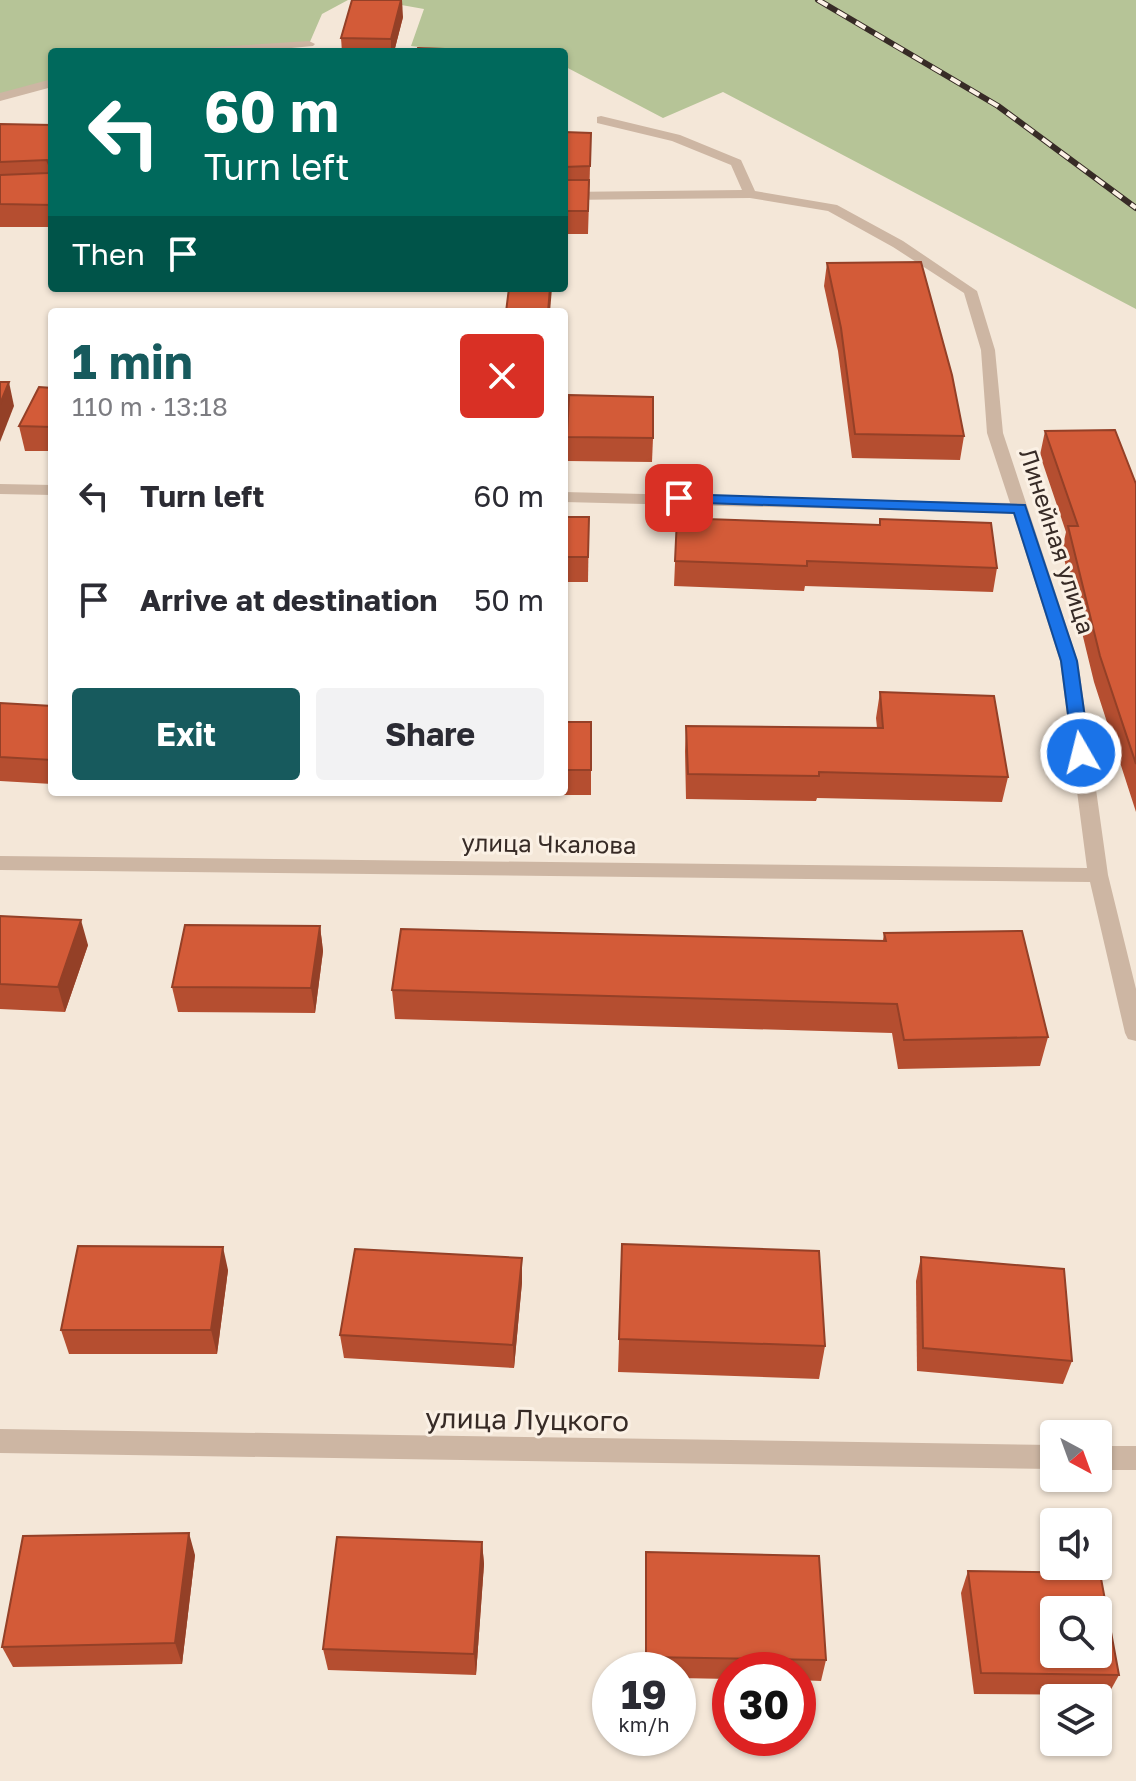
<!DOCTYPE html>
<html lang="en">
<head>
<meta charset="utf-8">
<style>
	body { margin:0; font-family:"Golos Text",sans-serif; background:#f2f2f3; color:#2b2b33; height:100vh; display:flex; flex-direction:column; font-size:30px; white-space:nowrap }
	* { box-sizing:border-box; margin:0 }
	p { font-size:26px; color:#7c7c81 }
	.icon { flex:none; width:44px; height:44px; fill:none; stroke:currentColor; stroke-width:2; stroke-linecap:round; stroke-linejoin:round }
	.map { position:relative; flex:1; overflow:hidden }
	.sheet { position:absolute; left:48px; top:308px; width:520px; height:488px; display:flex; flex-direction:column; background:#fff; border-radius:8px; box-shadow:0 2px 6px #0004 }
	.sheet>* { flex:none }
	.hud { position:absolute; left:48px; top:48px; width:520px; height:244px; border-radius:8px; box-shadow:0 2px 6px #0004; background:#00695c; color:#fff; overflow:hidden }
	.needle { width:52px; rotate:139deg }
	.buttons { position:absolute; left:1040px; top:1420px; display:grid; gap:16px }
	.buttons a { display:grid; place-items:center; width:72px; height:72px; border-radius:8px; background:#fff; box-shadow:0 2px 6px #0004; font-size:40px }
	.speed { position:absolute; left:592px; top:1652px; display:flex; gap:16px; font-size:40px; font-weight:700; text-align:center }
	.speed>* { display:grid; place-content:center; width:104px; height:104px; border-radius:50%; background:#fff; box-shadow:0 2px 6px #0004; line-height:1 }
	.speed small { font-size:20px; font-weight:400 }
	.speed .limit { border:12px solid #d22; background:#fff; color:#111 }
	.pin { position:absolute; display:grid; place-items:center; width:68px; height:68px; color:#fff; margin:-34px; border-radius:16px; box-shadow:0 4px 12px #0006 }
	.me { position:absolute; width:88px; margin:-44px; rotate:352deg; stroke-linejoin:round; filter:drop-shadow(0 0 6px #0008) }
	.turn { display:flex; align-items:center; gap:28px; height:168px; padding:0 24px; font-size:36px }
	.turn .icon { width:104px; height:104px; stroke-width:2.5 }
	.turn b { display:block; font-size:56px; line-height:68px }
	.then { display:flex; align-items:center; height:76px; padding:0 24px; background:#0003; gap:16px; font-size:30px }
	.round { display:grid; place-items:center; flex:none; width:84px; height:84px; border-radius:8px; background:#f2f2f3 }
	.head { display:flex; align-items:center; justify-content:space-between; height:136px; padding:0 24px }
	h1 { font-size:48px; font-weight:700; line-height:60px; color:#175a5d }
	.cta { display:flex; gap:16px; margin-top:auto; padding:16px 24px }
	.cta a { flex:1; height:92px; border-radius:8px; background:#175a5d; color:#fff; font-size:32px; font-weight:700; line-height:92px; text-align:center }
	.cta a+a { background:#f2f2f3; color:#2b2b33 }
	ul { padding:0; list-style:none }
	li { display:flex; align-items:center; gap:24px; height:104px; padding:0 24px }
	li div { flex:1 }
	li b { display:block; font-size:30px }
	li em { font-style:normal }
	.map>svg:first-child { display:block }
</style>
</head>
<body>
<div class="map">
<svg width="1136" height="1781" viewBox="0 0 1136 1781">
	<rect width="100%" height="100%" fill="#f4e7d8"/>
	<g fill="#b6c497">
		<path d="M 0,0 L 348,0 L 322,14 L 309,44 L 201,52 L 52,52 L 52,83 L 0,97 Z"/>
		<path d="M 373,0 L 1136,0 L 1136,309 L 723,92 L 663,118 L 564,66 L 564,52 L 454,51 L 411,46 L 424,9 Z"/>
	</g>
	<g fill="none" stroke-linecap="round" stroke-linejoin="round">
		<g fill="#cdb6a3" fill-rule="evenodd">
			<path d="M 309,41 L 315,44 L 313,46 L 248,52 L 195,52 L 201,48 Z"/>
			<path d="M 52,79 L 52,87 L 0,101 L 0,93 Z"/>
			<path d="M 601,116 L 680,135 L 741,160 L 755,191 L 837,205 L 903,241 L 977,291 L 995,350 L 1003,433 L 1078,661 L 1108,875 L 1136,989 L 1136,1041 L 1128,1039 L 1125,1033 L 1090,882 L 0,870 L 0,856 L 1087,868 L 1060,661 L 1013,513 L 564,502 L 564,492 L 1010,503 L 987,433 L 981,350 L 964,293 L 893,247 L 828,211 L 750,198 L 564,200 L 564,192 L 742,190 L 731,165 L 672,141 L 597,123 L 597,117 Z"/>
			<path d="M 0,484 L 52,485 L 52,495 L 0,494 Z"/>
			<path d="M 0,1429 L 1054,1445 L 1054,1469 L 0,1453 Z"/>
			<rect x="1098" y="1446" width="38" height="24"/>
		</g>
		<g stroke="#372b26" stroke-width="6">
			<path id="rail" d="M 818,0 L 998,106 L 1136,208"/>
		</g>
		<use href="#rail" stroke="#fbf1e5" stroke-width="4" stroke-dasharray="11" stroke-linecap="butt"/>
	</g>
	<g fill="#b54e30">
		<path d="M 403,17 L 394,52 L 342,52 L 341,38 Z"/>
		<path d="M 0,124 L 52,125 L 52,227 L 0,227 Z"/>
		<path d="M 564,132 L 591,133 L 588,234 L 564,234 Z"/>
		<path d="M 827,263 L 964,436 L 960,460 L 852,458 L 838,351 L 824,286 Z"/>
		<path d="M 52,388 L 52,451 L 25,451 L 19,426 Z"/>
		<path d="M 1045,431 L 1136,484 L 1136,812 L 1094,682 L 1062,550 L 1066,532 L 1040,455 Z"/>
		<path d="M 567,437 L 653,438 L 652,462 L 567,461 Z"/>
		<path d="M 564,517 L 589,517 L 588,582 L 564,582 Z"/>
		<path d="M 677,518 L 879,525 L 880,519 L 997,568 L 993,592 L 805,586 L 804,591 L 674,586 Z"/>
		<path d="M 880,692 L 1008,777 L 1002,802 L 817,798 L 816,801 L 686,799 L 685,751 L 686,726 L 877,728 L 876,718 Z"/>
		<path d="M 0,703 L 52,706 L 52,784 L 0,781 Z"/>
		<path d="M 564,722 L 591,722 L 591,795 L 452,795 L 452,792 L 564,792 Z"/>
		<path d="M 0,916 L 88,945 L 65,1012 L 0,1009 Z"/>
		<path d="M 320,926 L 323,951 L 315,1013 L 178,1012 L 172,987 Z"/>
		<path d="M 884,933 L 1048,1037 L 1040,1066 L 898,1069 L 892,1033 L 395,1019 L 392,990 L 883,940 Z"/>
		<path d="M 622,1244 L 825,1346 L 819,1379 L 618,1372 Z"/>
		<path d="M 921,1257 L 1072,1361 L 1063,1384 L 917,1371 L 916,1281 Z"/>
		<path d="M 228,1270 L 217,1354 L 69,1354 L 61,1330 Z"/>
		<path d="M 522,1282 L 514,1368 L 344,1358 L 340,1335 Z"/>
		<path d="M 482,1542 L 484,1564 L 476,1675 L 328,1670 L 323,1649 Z"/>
		<path d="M 646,1552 L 826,1660 L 821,1681 L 798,1680 L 798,1670 L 730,1670 L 730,1679 L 678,1678 L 678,1670 L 645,1670 L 645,1574 Z"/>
		<path d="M 195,1555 L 182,1664 L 13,1667 L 2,1647 Z"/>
		<path d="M 968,1571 L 1119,1675 L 1108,1695 L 974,1694 L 961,1593 Z"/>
	</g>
	<g fill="#944027">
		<path d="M 401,0 L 402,0 L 403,17 L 394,52 L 391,52 L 391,39 Z"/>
		<path d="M 550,288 L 552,288 L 550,312 L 548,312 Z"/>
		<path d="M 9,382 L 14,406 L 0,442 L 0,404 Z"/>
		<path d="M 81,920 L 88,945 L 65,1012 L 58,987 Z"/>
		<path d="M 320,926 L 323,951 L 315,1013 L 311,988 Z"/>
		<path d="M 223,1247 L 228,1270 L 217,1354 L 211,1330 Z"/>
		<path d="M 522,1258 L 522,1282 L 514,1368 L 513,1345 Z"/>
		<path d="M 189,1533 L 195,1555 L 182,1664 L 175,1643 Z"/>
		<path d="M 482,1542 L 484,1564 L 476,1675 L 474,1654 Z"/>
	</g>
	<g fill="#d35b38" stroke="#944027" stroke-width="2" fill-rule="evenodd">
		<path d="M 352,0 L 401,0 L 391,39 L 341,38 Z"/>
		<path d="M 418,48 L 470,50 L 469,52 L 417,52 Z"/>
		<path d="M 0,124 L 52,125 L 52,205 L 0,204 L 0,175 L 48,173 L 51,170 L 47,160 L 0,162 Z"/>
		<path d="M 564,132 L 591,133 L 590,166 L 564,167 Z"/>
		<path d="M 564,180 L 589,180 L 588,211 L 564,211 Z"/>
		<path d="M 921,262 L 952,375 L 964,436 L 855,434 L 841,328 L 827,263 Z"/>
		<path d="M 509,288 L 550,288 L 548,312 L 506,312 Z"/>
		<path d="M 0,382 L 9,382 L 0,404 Z"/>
		<path d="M 39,387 L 52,388 L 52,427 L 19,426 Z"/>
		<path d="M 569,395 L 653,397 L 653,438 L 567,437 Z"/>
		<path d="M 1115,430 L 1136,484 L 1136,764 L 1100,656 L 1068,526 L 1078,526 L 1045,431 Z"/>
		<path d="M 564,517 L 589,517 L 588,557 L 564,557 Z"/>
		<path d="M 677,518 L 880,525 L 880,519 L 991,523 L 997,568 L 807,561 L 807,566 L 675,561 Z"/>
		<path d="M 880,692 L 994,696 L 1008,777 L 819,772 L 819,776 L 688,774 L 686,726 L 883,728 Z"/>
		<path d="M 0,703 L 52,706 L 52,760 L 0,757 Z"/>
		<rect x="564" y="722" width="27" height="48"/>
		<path d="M 0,916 L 81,920 L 58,987 L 0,984 Z"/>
		<path d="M 185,925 L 320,926 L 311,988 L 172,987 Z"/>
		<path d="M 401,929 L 886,941 L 884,933 L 1022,931 L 1048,1037 L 904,1040 L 897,1004 L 392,990 Z"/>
		<path d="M 622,1244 L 819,1251 L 825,1346 L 619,1339 Z"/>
		<path d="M 78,1246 L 223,1247 L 211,1330 L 61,1330 Z"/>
		<path d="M 355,1249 L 522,1258 L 513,1345 L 340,1335 Z"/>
		<path d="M 921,1257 L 1064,1269 L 1072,1361 L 923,1348 Z"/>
		<path d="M 189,1533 L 175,1643 L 2,1647 L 23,1536 Z"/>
		<path d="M 337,1537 L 482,1542 L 474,1654 L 323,1649 Z"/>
		<path d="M 646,1552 L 819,1556 L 826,1660 L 646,1657 Z"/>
		<path d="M 968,1571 L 1100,1573 L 1119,1675 L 981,1673 ZM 1054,1610 L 1098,1610 L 1098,1654 L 1054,1654 Z"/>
	</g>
	<path fill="#1a73e8" stroke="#114b97" stroke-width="2" d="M 679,494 L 1025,505 L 1077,661 L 1090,753 L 1087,757 L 1075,757 L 1073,753 L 1061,661 L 1014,513 L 674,502 L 674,495 Z"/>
	<g text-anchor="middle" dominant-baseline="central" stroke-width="6" stroke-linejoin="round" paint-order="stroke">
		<g font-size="24" fill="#372b26" stroke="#fbf1e5">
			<text transform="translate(1058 541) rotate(72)">Линейная улица</text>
			<text transform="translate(549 843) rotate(1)">улица Чкалова</text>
		</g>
		<g font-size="28" fill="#372b26" stroke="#fbf1e5">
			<text transform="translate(527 1419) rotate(1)">улица Луцкого</text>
		</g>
	</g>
</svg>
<div class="buttons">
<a><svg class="needle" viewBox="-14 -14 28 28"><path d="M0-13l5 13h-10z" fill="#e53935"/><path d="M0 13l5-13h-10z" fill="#7c7c81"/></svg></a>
<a><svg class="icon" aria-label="sound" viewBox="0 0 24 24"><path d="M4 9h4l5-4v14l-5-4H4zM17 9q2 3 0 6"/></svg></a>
<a><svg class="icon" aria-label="search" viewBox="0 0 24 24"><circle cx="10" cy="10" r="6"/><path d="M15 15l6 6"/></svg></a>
<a><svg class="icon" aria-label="layers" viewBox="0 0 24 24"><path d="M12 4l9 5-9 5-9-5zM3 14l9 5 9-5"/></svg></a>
</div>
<div class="speed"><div>19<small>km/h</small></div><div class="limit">30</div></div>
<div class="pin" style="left:679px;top:498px;background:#d93025"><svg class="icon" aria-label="arrive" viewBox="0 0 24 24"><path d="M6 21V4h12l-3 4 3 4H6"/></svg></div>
<svg class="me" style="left:1081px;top:753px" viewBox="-20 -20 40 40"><circle r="17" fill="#1a73e8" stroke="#fff" stroke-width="3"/><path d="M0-11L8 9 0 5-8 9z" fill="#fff"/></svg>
<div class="hud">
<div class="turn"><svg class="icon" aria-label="left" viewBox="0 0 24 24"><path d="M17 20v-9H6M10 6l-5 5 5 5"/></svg><div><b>60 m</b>Turn left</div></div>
<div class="then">Then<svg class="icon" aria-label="arrive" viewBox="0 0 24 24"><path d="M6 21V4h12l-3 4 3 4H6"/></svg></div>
</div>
<section class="sheet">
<div class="head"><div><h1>1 min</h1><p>110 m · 13:18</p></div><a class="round" style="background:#d93025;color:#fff"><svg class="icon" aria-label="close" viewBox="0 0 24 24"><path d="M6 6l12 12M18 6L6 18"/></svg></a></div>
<ul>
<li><svg class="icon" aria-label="left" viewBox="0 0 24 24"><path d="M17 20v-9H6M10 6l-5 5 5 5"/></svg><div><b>Turn left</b></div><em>60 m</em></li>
<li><svg class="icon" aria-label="arrive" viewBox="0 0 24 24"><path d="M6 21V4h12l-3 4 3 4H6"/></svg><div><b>Arrive at destination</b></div><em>50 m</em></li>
</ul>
<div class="cta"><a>Exit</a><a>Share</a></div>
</section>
</div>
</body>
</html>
